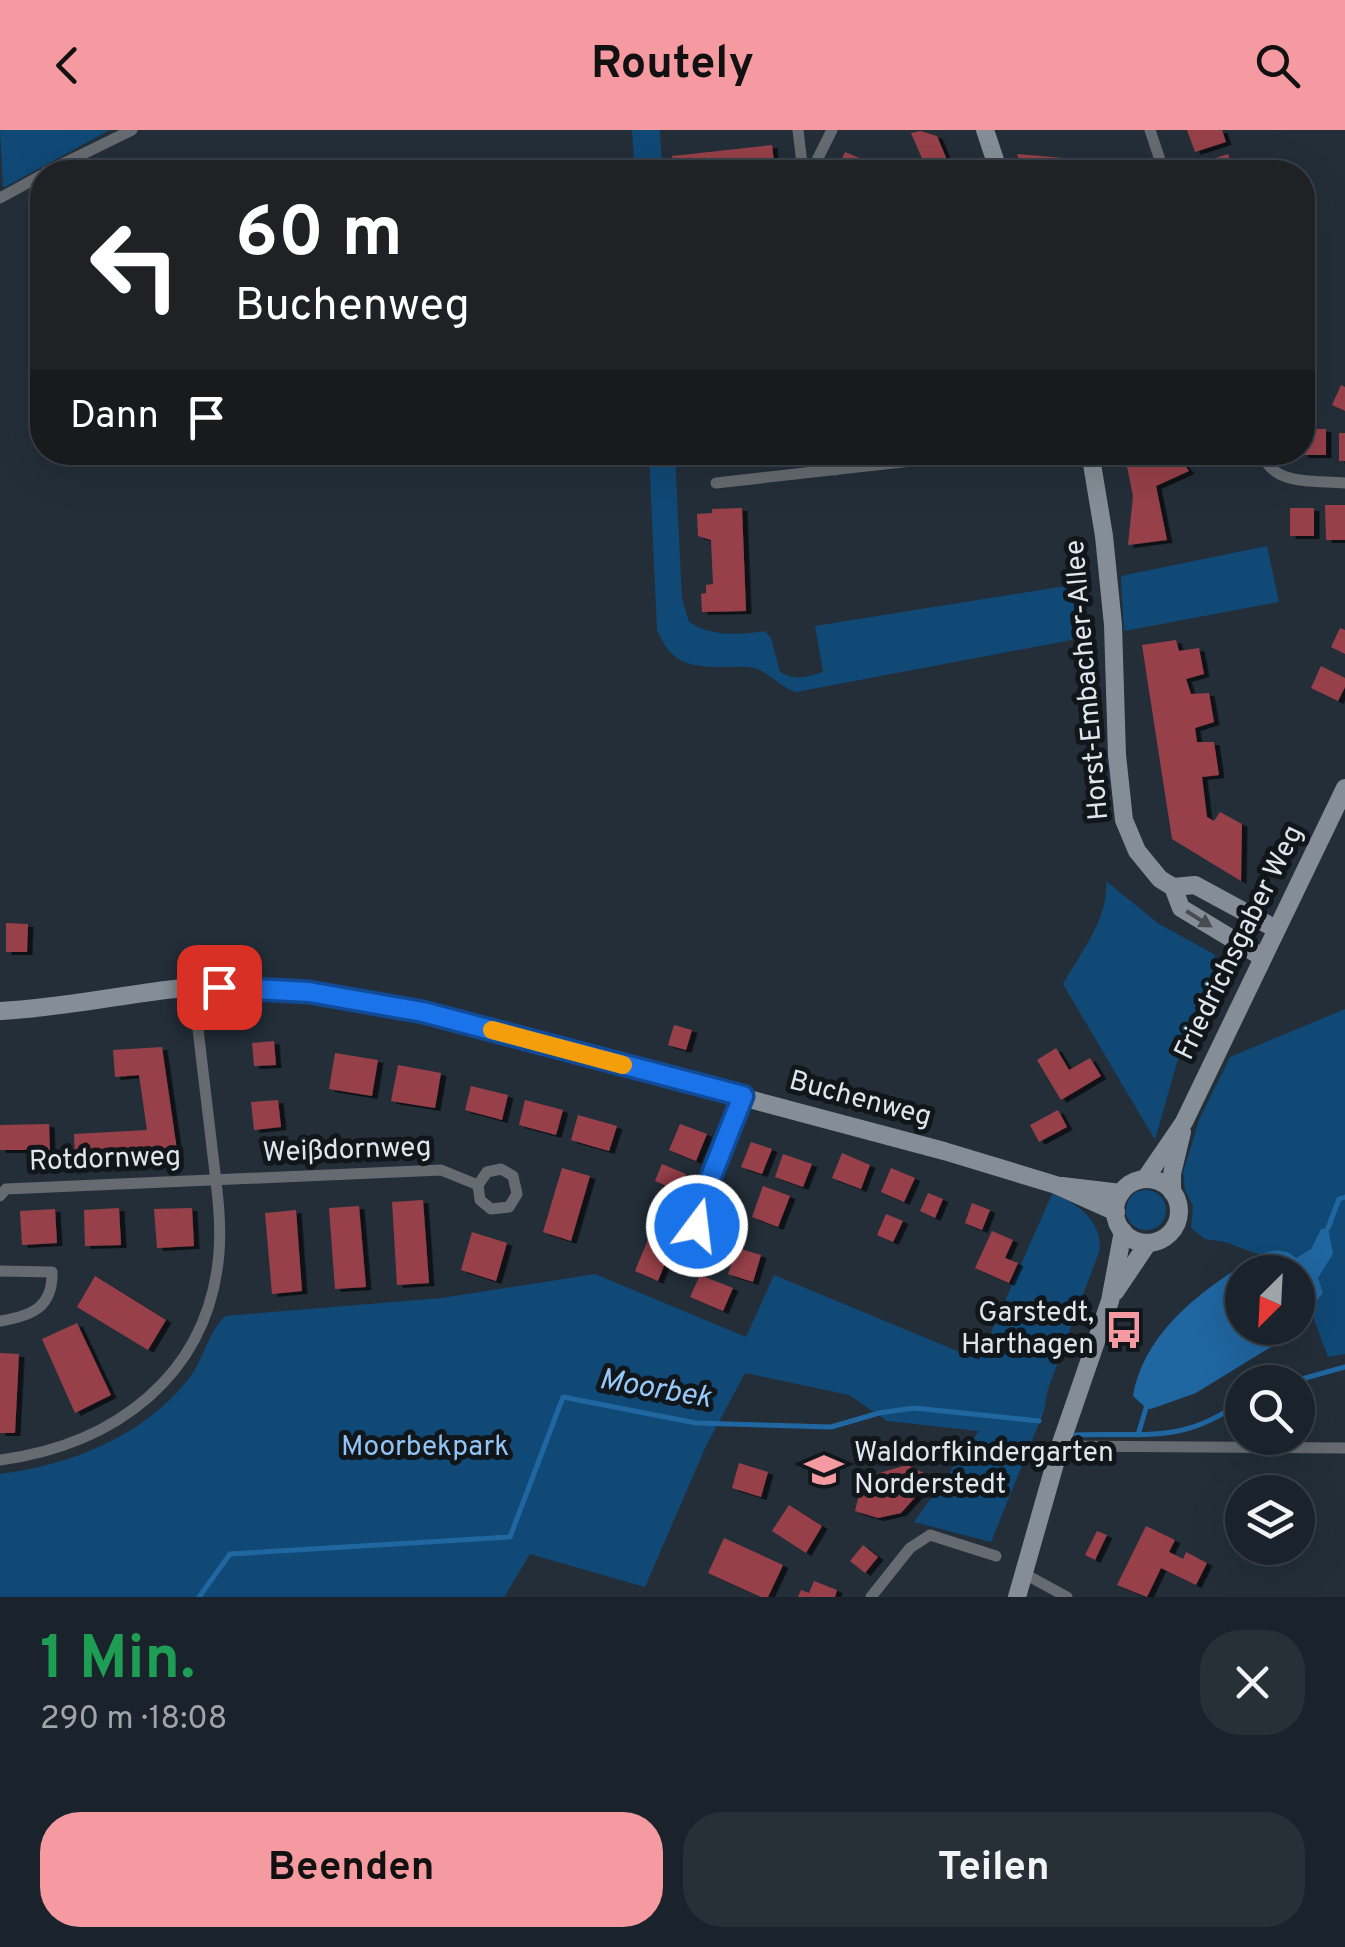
<!DOCTYPE html>
<html lang="de">
<head>
<meta charset="utf-8">
<style>
	body { margin:0; font-family:Overpass,sans-serif; background:#272f37; color:#f1f3f6; height:100vh; display:flex; flex-direction:column; font-size:38px; white-space:nowrap }
	* { box-sizing:border-box; margin:0 }
	p { font-size:32px; color:#9fa4a9 }
	.icon { flex:none; width:55px; height:55px; fill:none; stroke:currentColor; stroke-width:2; stroke-linecap:round; stroke-linejoin:round }
	.map { position:relative; height:1467px; overflow:hidden }
	.drawer { display:flex; flex-direction:column; background:#1a222b; flex:1 }
	.drawer>* { flex:none }
	.hud { position:absolute; left:30px; top:30px; width:1285px; height:305px; border-radius:40px; box-shadow:0 10px 40px #0002,0 0 0 2px #383f47; background:#202124; color:#fff; overflow:hidden }
	.needle { width:65px; rotate:204deg }
	.buttons { position:absolute; left:1225px; top:1125px; display:grid; gap:20px }
	.buttons a { display:grid; place-items:center; width:90px; height:90px; border-radius:50%; background:#1a222b; box-shadow:0 10px 40px #0002,0 0 0 2px #383f47; font-size:50px }
	.pin { position:absolute; display:grid; place-items:center; width:85px; height:85px; color:#fff; margin:-42px; border-radius:20px; box-shadow:0 5px 15px #0006 }
	.me { position:absolute; width:110px; margin:-55px; rotate:15deg; stroke-linejoin:round; filter:drop-shadow(0 0 8px #0008) }
	.turn { display:flex; align-items:center; gap:35px; height:210px; padding:0 40px; font-size:45px }
	.turn .icon { width:130px; height:130px; stroke-width:2.5 }
	.turn b { display:block; font-size:70px; line-height:85px }
	.then { display:flex; align-items:center; height:95px; padding:0 40px; background:#0003; gap:20px; font-size:38px }
	.round { display:grid; place-items:center; flex:none; width:105px; height:105px; border-radius:40px; background:#272f37 }
	.overview { display:flex; align-items:center; justify-content:space-between; height:170px; padding:0 40px }
	h1 { font-size:60px; font-weight:700; line-height:75px; color:#1e9e55 }
	.primary-button { display:flex; gap:20px; margin-top:auto; padding:20px 40px }
	.primary-button a { flex:1; height:115px; border-radius:40px; background:#f49aa0; color:#111; font-size:40px; font-weight:700; line-height:115px; text-align:center }
	.primary-button a+a { background:#272f37; color:#f1f3f6 }
	header { display:flex; justify-content:space-between; align-items:center; height:130px; padding:0 40px; background:#f49aa0; color:#111; font-size:45px; font-weight:700 }
	.map>svg:first-child { display:block }
</style>
</head>
<body>
<header><svg class="icon" aria-label="back" viewBox="0 0 24 24"><path d="M15 5l-7 7 7 7"/></svg>Routely<svg class="icon" aria-label="search" viewBox="0 0 24 24"><circle cx="10" cy="10" r="6"/><path d="M15 15l6 6"/></svg></header>
<div class="map">
<svg width="1345" height="1467" viewBox="0 0 1345 1467">
	<defs>
		<filter id="shadow"><feDropShadow dx="5.5" dy="3" stdDeviation="0" flood-color="#0009"/></filter>
	</defs>
	<rect width="100%" height="100%" fill="#232e39"/>
	<g fill="#104976">
		<path d="M 0,0 L 110,0 L 3,58 Z"/>
		<path d="M 632,0 L 660,0 L 662,42 L 635,42 Z"/>
		<path d="M 649,323 L 675,323 L 682,469 L 689,492 C 714,507 736,505 765,501 L 771,508 L 780,542 C 795,551 807,547 823,542 L 815,496 L 1078,454 L 1082,508 L 796,562 C 780,557 767,541 754,538 C 747,536 737,537 730,537 C 694,537 672,537 657,500 Z"/>
		<path d="M 1267,416 L 1279,472 L 1124,501 L 1121,446 Z"/>
		<path d="M 1106,751 L 1159,794 L 1214,824 L 1218,834 L 1217,851 L 1177,932 L 1155,1010 L 1063,854 C 1080,824 1110,786 1106,751 Z"/>
		<path d="M 1345,879 L 1345,1224 L 1328,1227 L 1310,1179 L 1323,1163 L 1317,1149 L 1333,1124 L 1321,1099 L 1311,1119 L 1296,1128 L 1283,1120 L 1260,1125 L 1225,1112 L 1205,1109 L 1191,1098 L 1193,1076 L 1185,1060 L 1183,1043 L 1199,990 L 1230,927 Z"/>
		<circle cx="1146" cy="1080" r="20"/>
		<path d="M 1052,1064 C 1077,1072 1101,1090 1100,1119 L 1048,1259 L 1044,1281 L 991,1412 L 914,1392 L 979,1301 L 887,1291 L 849,1265 L 745,1243 L 706,1316 L 645,1457 L 530,1424 L 504,1467 L 0,1467 L 0,1344 C 71,1335 145,1306 190,1247 C 204,1228 208,1203 225,1186 L 442,1168 L 595,1144 L 746,1207 L 774,1145 L 979,1230 Z"/>
	</g>
	<path fill="#2066a0" fill-rule="evenodd" d="M 1328,1098 L 1333,1124 L 1318,1148 L 1323,1163 L 1310,1179 L 1310,1193 L 1196,1263 L 1151,1279 L 1146,1278 L 1133,1266 C 1142,1209 1193,1166 1240,1137 C 1251,1130 1267,1118 1283,1121 C 1288,1121 1292,1125 1296,1128 L 1311,1119 L 1321,1099 ZM 1242,1142 L 1298,1142 L 1298,1198 L 1242,1198 Z"/>
	<g fill="none" stroke-linecap="round" stroke-linejoin="round">
		<g stroke="#2066a0" stroke-width="5">
			<path d="M 1328,1098 L 1339,1069 L 1345,1067"/>
			<path d="M 1291,1252 L 1345,1237"/>
			<path d="M 1076,1305 C 1145,1302 1182,1315 1242,1271"/>
			<path d="M 1138,1305 L 1146,1278"/>
			<path d="M 199,1467 L 230,1424 L 510,1407 L 563,1267 L 696,1293 L 831,1297 L 879,1283 L 914,1278 L 1039,1291"/>
		</g>
	</g>
	<g fill="#97414a" filter="url(#shadow)">
		<path d="M 1187,0 L 1222,0 L 1226,12 L 1195,22 Z"/>
		<path d="M 920,1 L 937,6 L 952,42 L 928,42 L 911,3 Z"/>
		<path d="M 772,15 L 775,41 L 674,42 L 672,26 Z"/>
		<path d="M 845,22 L 881,37 L 879,42 L 836,42 Z"/>
		<path d="M 1017,24 L 1075,29 L 1080,42 L 1024,42 Z"/>
		<path d="M 1228,24 L 1234,42 L 1200,42 L 1197,34 Z"/>
		<path d="M 1341,255 L 1345,257 L 1345,281 L 1332,275 Z"/>
		<rect x="1302" y="299" width="24" height="26"/>
		<rect x="1339" y="303" width="6" height="28"/>
		<path d="M 1124,322 L 1151,322 L 1152,327 L 1177,326 L 1189,341 L 1156,356 L 1167,410 L 1128,415 L 1133,366 Z"/>
		<path d="M 1325,375 L 1345,375 L 1345,410 L 1326,410 Z"/>
		<path d="M 742,378 L 746,481 L 702,482 L 701,464 L 706,463 L 706,455 L 713,454 L 711,410 L 698,406 L 697,384 L 712,383 L 712,379 Z"/>
		<rect x="1290" y="378" width="24" height="28"/>
		<path d="M 1340,498 L 1345,500 L 1345,524 L 1331,517 Z"/>
		<path d="M 1176,510 L 1179,521 L 1199,518 L 1204,544 L 1186,549 L 1191,564 L 1209,563 L 1214,592 L 1195,598 L 1197,612 L 1214,612 L 1219,645 L 1202,647 L 1207,687 L 1214,691 L 1220,682 L 1242,694 L 1241,751 L 1172,709 L 1142,515 Z"/>
		<path d="M 1321,536 L 1345,548 L 1345,557 L 1338,571 L 1311,558 Z"/>
		<path d="M 6,793 L 28,794 L 27,822 L 6,822 Z"/>
		<path d="M 674,895 L 692,900 L 686,920 L 668,915 Z"/>
		<path d="M 274,911 L 276,935 L 254,936 L 252,913 Z"/>
		<path d="M 162,917 L 178,1027 L 75,1030 L 74,1004 L 147,1000 L 139,945 L 115,947 L 113,920 Z"/>
		<path d="M 1056,918 L 1069,940 L 1090,928 L 1101,946 L 1061,970 L 1037,930 Z"/>
		<path d="M 335,923 L 378,930 L 372,966 L 329,959 Z"/>
		<path d="M 398,935 L 441,943 L 435,978 L 391,971 Z"/>
		<path d="M 471,956 L 508,965 L 502,990 L 465,980 Z"/>
		<path d="M 278,970 L 281,997 L 254,1000 L 251,972 Z"/>
		<path d="M 525,970 L 563,980 L 556,1005 L 519,995 Z"/>
		<path d="M 1058,980 L 1067,997 L 1039,1012 L 1030,995 Z"/>
		<path d="M 578,985 L 617,996 L 609,1021 L 571,1010 Z"/>
		<path d="M 49,994 L 50,1020 L 0,1020 L 0,995 Z"/>
		<path d="M 680,994 L 707,1004 L 696,1031 L 669,1020 Z"/>
		<path d="M 751,1012 L 772,1019 L 762,1044 L 741,1037 Z"/>
		<path d="M 842,1023 L 870,1035 L 861,1059 L 832,1048 Z"/>
		<path d="M 783,1024 L 812,1034 L 803,1057 L 775,1047 Z"/>
		<path d="M 662,1034 L 686,1044 L 678,1061 L 655,1051 Z"/>
		<path d="M 562,1038 L 590,1046 L 571,1111 L 543,1102 Z"/>
		<path d="M 891,1038 L 915,1048 L 904,1072 L 881,1062 Z"/>
		<path d="M 763,1056 L 790,1066 L 778,1097 L 752,1087 Z"/>
		<path d="M 928,1063 L 943,1069 L 935,1088 L 920,1081 Z"/>
		<path d="M 423,1070 L 429,1153 L 397,1155 L 392,1072 Z"/>
		<path d="M 660,1070 L 681,1079 L 674,1097 L 653,1088 Z"/>
		<path d="M 972,1073 L 990,1080 L 982,1100 L 965,1093 Z"/>
		<path d="M 359,1076 L 366,1157 L 335,1159 L 329,1078 Z"/>
		<path d="M 119,1078 L 121,1115 L 85,1116 L 84,1080 Z"/>
		<path d="M 192,1078 L 194,1116 L 157,1118 L 154,1079 Z"/>
		<path d="M 55,1079 L 57,1113 L 22,1115 L 20,1081 Z"/>
		<path d="M 296,1080 L 302,1161 L 272,1164 L 265,1083 Z"/>
		<path d="M 886,1084 L 903,1091 L 893,1112 L 877,1105 Z"/>
		<path d="M 992,1101 L 1013,1110 L 1005,1128 L 1018,1133 L 1009,1153 L 975,1138 Z"/>
		<path d="M 472,1102 L 507,1113 L 496,1151 L 461,1140 Z"/>
		<path d="M 649,1107 L 672,1116 L 658,1151 L 635,1141 Z"/>
		<path d="M 737,1118 L 761,1125 L 753,1152 L 728,1144 Z"/>
		<path d="M 700,1145 L 733,1158 L 723,1181 L 690,1167 Z"/>
		<path d="M 95,1146 L 166,1190 L 148,1220 L 77,1177 Z"/>
		<path d="M 77,1193 L 111,1265 L 75,1283 L 42,1209 Z"/>
		<path d="M 0,1223 L 19,1224 L 15,1303 L 0,1303 Z"/>
		<path d="M 739,1333 L 768,1342 L 761,1367 L 732,1358 Z"/>
		<path d="M 907,1335 L 926,1344 L 928,1353 L 901,1383 L 878,1388 L 855,1381 L 861,1357 L 870,1355 L 869,1346 Z"/>
		<path d="M 789,1375 L 822,1396 L 806,1423 L 772,1401 Z"/>
		<path d="M 1146,1396 L 1175,1410 L 1169,1422 L 1183,1429 L 1186,1422 L 1207,1433 L 1196,1455 L 1161,1438 L 1147,1467 L 1117,1455 Z"/>
		<path d="M 1097,1401 L 1107,1405 L 1095,1430 L 1085,1425 Z"/>
		<path d="M 724,1408 L 783,1435 L 768,1467 L 761,1467 L 708,1443 Z"/>
		<path d="M 863,1415 L 878,1427 L 865,1443 L 850,1431 Z"/>
		<path d="M 814,1451 L 837,1460 L 835,1467 L 798,1467 L 801,1460 L 809,1463 Z"/>
	</g>
	<g fill="none" stroke-linecap="round" stroke-linejoin="round">
		<g stroke="#656b70" stroke-width="11">
			<path d="M 798,0 L 803,42"/>
			<path d="M 1150,0 L 1164,42"/>
			<path d="M 46,42 L 132,0"/>
			<path d="M 811,42 L 832,0"/>
			<path d="M 0,68 L 42,45"/>
			<path d="M 833,322 L 835,340"/>
			<path d="M 1261,322 C 1273,357 1314,350 1345,353"/>
			<path d="M 716,353 L 992,322"/>
			<path d="M 0,1066 L 6,1059 L 441,1040 L 478,1055 L 480,1070 L 491,1079 L 509,1077 L 517,1064 L 513,1046 L 501,1039 L 487,1042 L 478,1055"/>
			<circle cx="714" cy="1087" r="18"/>
			<path d="M 708,1070 L 710,1049 L 743,966"/>
			<path d="M 0,1141 L 52,1142 C 53,1177 32,1186 0,1191"/>
			<path d="M 1060,1316 L 1345,1318"/>
			<path d="M 0,1330 C 115,1315 209,1245 219,1123 C 222,1085 215,1047 211,1009 C 205,958 199,908 193,857"/>
			<path d="M 1023,1443 L 1067,1467"/>
			<path d="M 871,1467 L 910,1418 L 930,1405 L 996,1426"/>
		</g>
		<g stroke="#858e96" stroke-width="18">
			<path d="M 985,0 L 999,42"/>
			<path d="M 1090,322 L 1104,406 L 1113,495 L 1117,625 L 1124,690 L 1137,721 L 1160,749 L 1173,757 L 1181,778 L 1262,827"/>
			<path d="M 1173,757 L 1195,755 L 1276,799"/>
			<path d="M 0,881 C 65,878 128,863 192,857 C 269,851 348,867 423,882 L 944,1021 L 1056,1055 L 1116,1082"/>
			<path d="M 1145,1049 L 1184,992 L 1345,658"/>
			<circle cx="1147" cy="1081" r="32"/>
			<path d="M 1062,1056 L 1121,1063"/>
			<path d="M 1172,1062 L 1172,1044 L 1182,1002"/>
			<path d="M 1115,1162 L 1148,1113"/>
			<path d="M 1017,1467 L 1060,1316 L 1110,1171 L 1123,1101"/>
		</g>
	</g>
	<defs><path id="oneway-solid" d="M-6-.8H1V-3.2L6.5 0L1 3.2V.8H-6Z" transform="scale(2.5)"/></defs>
	<use fill="#454c52" href="#oneway-solid" transform="translate(1199 789) rotate(32)"/>
	<g fill="none" stroke-linecap="round" stroke-linejoin="round">
		<g stroke="#114b97" stroke-width="25">
			<path id="route" d="M 219,857 L 309,862 L 423,882 L 743,966 L 710,1049 L 708,1070 L 697,1079 L 697,1096"/>
		</g>
		<use href="#route" stroke="#1a73e8" stroke-width="18"/>
		<path stroke="#f59e0b" stroke-width="18" d="M 492,900 L 623,935"/>
	</g>
	<defs>
		<g id="bus-bare" transform="scale(3)"><path d="M-5-6H5V4H4V6H2V4H-2V6H-4V4H-5ZM-3.5-4V0h7V-4ZM-3.5 1.2v1.5H-2V1.2ZM2 1.2v1.5H3.5V1.2Z" fill="#f49aa0" stroke="#11161a" stroke-width="2.5" paint-order="stroke"/></g>
		<g id="school-bare" transform="scale(3)"><path d="M0-5L7-2L0 1L-7-2ZM-4 1L0 2.5L4 1V4Q0 6-4 4Z" fill="#f49aa0" stroke="#11161a" stroke-width="2.5" paint-order="stroke"/></g>
	</defs>
	<g fill-rule="evenodd">
		<use href="#bus-bare" x="1124" y="1200"/>
		<use href="#school-bare" x="824" y="1340"/>
	</g>
	<g text-anchor="middle" dominant-baseline="central" stroke-width="10" stroke-linejoin="round" paint-order="stroke">
		<g font-size="28" fill="#dfe6ed" stroke="#11161a">
			<text transform="translate(1088 550) rotate(-95)">Horst-Embacher-Allee</text>
			<text transform="translate(1240 813) rotate(-64)">Friedrichsgaber Weg</text>
			<text transform="translate(860 970) rotate(15)">Buchenweg</text>
			<text transform="translate(347 1021) rotate(-2)">Weißdornweg</text>
			<text transform="translate(105 1030) rotate(-2)">Rotdornweg</text>
		</g>
		<g font-size="28" fill="#dfe6ed" stroke="#11161a" text-anchor="end">
			<text x="1094" y="1184">Garstedt,<tspan x="1094" dy="32">Harthagen</tspan></text>
			<text x="854" y="1324" text-anchor="start">Waldorfkindergarten<tspan x="854" dy="32">Norderstedt</tspan></text>
		</g>
		<g font-size="28" fill="#91c4f4" stroke="#11161a">
			<text x="425" y="1318">Moorbekpark</text>
		</g>
		<g font-size="30" font-style="italic" fill="#96c8f9" stroke="#11161a">
			<text transform="translate(655 1260) rotate(10)">Moorbek</text>
		</g>
	</g>
</svg>
<div class="buttons">
<a><svg class="needle" viewBox="-14 -14 28 28"><path d="M0-13l5 13h-10z" fill="#e53935"/><path d="M0 13l5-13h-10z" fill="#9fa4a9"/></svg></a>
<a><svg class="icon" aria-label="search" viewBox="0 0 24 24"><circle cx="10" cy="10" r="6"/><path d="M15 15l6 6"/></svg></a>
<a><svg class="icon" aria-label="layers" viewBox="0 0 24 24"><path d="M12 4l9 5-9 5-9-5zM3 14l9 5 9-5"/></svg></a>
</div>
<div class="pin" style="left:219px;top:857px;background:#d93025"><svg class="icon" aria-label="arrive" viewBox="0 0 24 24"><path d="M6 21V4h12l-3 4 3 4H6"/></svg></div>
<svg class="me" style="left:697px;top:1096px" viewBox="-20 -20 40 40"><circle r="17" fill="#1a73e8" stroke="#fff" stroke-width="3"/><path d="M0-11L8 9 0 5-8 9z" fill="#fff"/></svg>
<div class="hud">
<div class="turn"><svg class="icon" aria-label="left" viewBox="0 0 24 24"><path d="M17 20v-9H6M10 6l-5 5 5 5"/></svg><div><b>60 m</b>Buchenweg</div></div>
<div class="then">Dann<svg class="icon" aria-label="arrive" viewBox="0 0 24 24"><path d="M6 21V4h12l-3 4 3 4H6"/></svg></div>
</div>
</div>
<section class="drawer">
<div class="overview"><div><h1>1 Min.</h1><p>290 m · 18:08</p></div><a class="round"><svg class="icon" aria-label="close" viewBox="0 0 24 24"><path d="M6 6l12 12M18 6L6 18"/></svg></a></div>
<div class="primary-button"><a>Beenden</a><a>Teilen</a></div>
</section>
</body>
</html>
